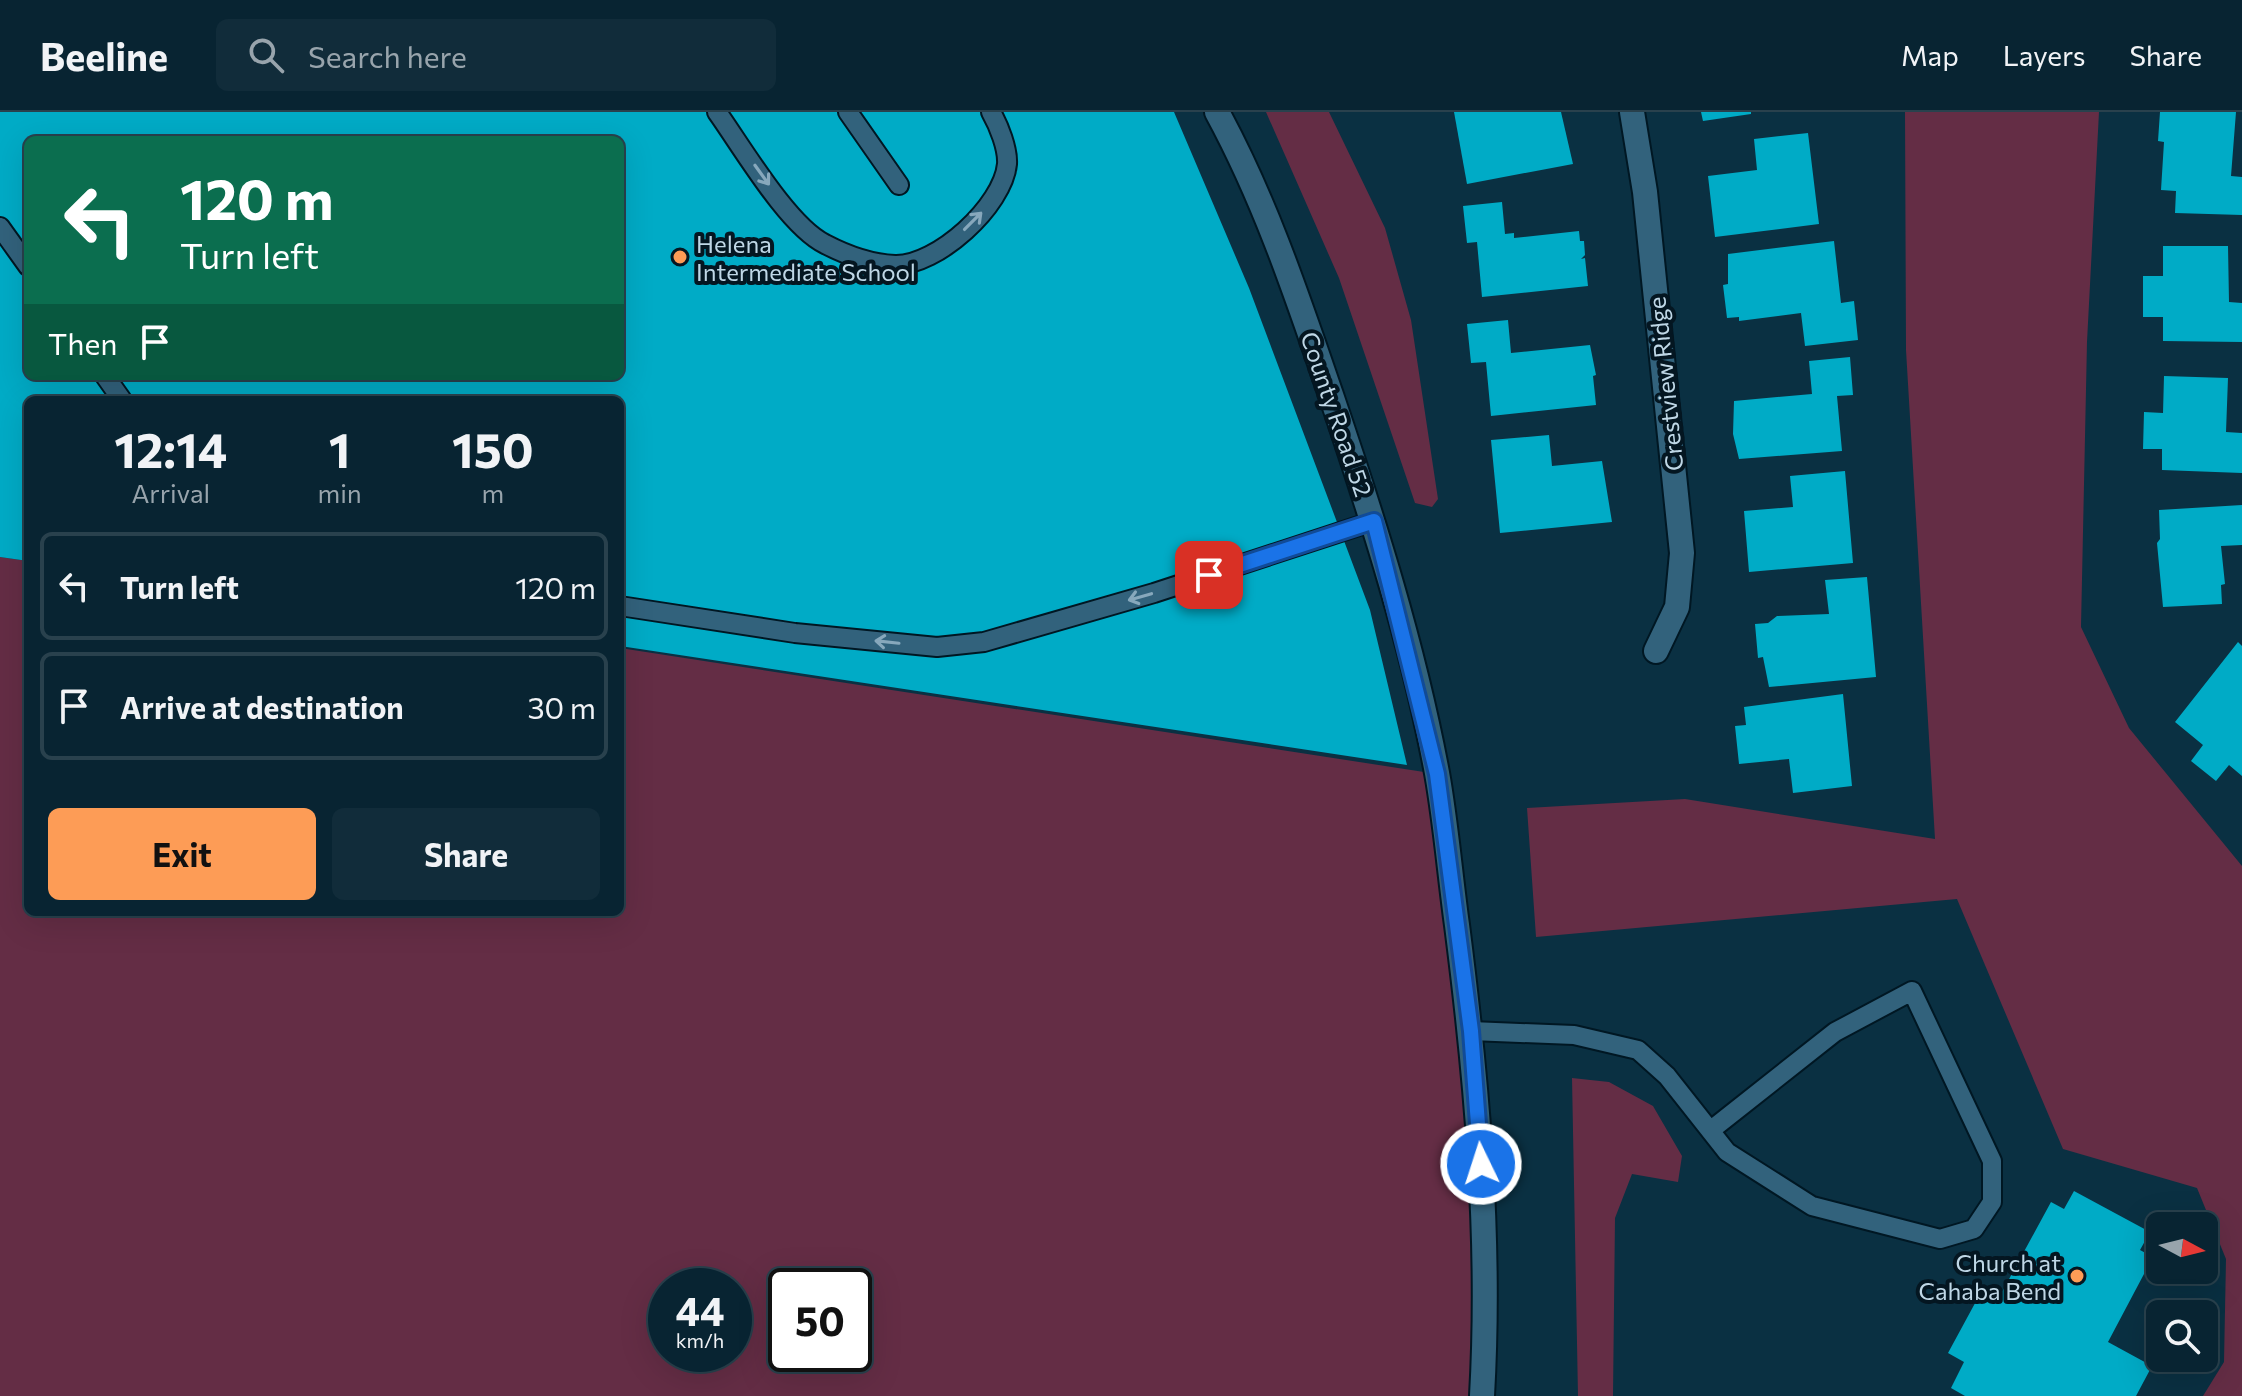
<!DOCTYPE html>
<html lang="en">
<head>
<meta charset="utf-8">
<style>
	body { margin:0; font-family:Commissioner,sans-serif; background:#112c3a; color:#f1f3f6; height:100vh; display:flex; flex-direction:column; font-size:30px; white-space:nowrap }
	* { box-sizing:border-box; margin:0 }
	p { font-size:26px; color:#98a4ac }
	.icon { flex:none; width:44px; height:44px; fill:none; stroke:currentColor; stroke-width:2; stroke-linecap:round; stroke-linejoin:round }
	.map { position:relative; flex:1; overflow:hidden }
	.drawer { position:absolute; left:24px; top:284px; width:600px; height:520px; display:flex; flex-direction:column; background:#082432; border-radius:12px; box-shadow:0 8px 32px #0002,0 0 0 2px #29414d }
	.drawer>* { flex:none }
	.guide { position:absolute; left:24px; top:24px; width:600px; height:244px; border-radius:12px; box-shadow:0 8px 32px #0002,0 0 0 2px #29414d; background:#0b6e4f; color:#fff; overflow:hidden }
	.needle { width:52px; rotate:97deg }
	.fabs { position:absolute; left:2146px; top:1100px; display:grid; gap:16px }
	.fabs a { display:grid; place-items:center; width:72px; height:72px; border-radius:12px; background:#082432; box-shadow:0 8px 32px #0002,0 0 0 2px #29414d; font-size:40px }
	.speed { position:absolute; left:648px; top:1156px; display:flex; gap:16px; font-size:40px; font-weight:700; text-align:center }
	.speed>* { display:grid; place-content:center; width:104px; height:104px; border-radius:50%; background:#082432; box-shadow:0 8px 32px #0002,0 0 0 2px #29414d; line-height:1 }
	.speed small { font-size:20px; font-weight:400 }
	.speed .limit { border:4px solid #111; border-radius:12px; background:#fff; color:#111 }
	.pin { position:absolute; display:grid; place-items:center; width:68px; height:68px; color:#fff; margin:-34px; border-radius:16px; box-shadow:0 4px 12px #0006 }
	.me { position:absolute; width:88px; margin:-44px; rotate:356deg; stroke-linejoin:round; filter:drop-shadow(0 0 6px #0008) }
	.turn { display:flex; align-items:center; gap:28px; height:168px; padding:0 24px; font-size:36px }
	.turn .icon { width:104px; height:104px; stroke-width:2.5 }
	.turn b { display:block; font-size:56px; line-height:68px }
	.then { display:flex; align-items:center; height:76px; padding:0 24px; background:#0003; gap:16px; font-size:30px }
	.eta { display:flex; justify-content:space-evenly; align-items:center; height:136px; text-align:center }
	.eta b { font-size:48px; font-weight:700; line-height:56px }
	.cta { display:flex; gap:16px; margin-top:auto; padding:16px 24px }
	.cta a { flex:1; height:92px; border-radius:12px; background:#fd9c56; color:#111; font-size:32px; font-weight:700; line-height:92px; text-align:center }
	.cta a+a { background:#112c3a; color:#f1f3f6 }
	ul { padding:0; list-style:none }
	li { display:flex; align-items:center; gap:24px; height:108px; margin:0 16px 12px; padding:0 8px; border:4px solid #29414d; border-radius:12px }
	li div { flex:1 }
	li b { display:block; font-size:30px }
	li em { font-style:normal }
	header { display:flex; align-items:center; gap:48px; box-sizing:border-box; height:112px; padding:0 40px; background:#082432; border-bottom:2px solid #29414d }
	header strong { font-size:38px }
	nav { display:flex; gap:44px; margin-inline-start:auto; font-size:28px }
	.search { width:560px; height:72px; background:#112c3a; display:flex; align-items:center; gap:20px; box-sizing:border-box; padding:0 28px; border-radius:12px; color:#98a4ac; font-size:30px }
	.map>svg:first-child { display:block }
</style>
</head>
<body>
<header>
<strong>Beeline</strong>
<div class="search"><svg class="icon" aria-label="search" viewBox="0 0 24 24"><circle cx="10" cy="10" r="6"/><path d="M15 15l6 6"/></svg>Search here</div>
<nav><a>Map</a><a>Layers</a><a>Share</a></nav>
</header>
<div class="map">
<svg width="2242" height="1284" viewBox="0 0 2242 1284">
	<rect width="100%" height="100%" fill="#0a3042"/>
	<g fill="#642d45" fill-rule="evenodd">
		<path d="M 1266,0 L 1329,0 L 1385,116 L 1411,208 L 1438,387 L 1432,395 L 1415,391 L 1339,166 Z"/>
		<path d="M 1905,0 L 2099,0 L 2087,230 L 2081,515 L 2129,616 L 2242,754 L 2242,1284 L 2203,1284 L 2224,1250 L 2226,1147 L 2197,1076 L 2063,1037 L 1957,787 L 1536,825 L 1527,696 L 1685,687 L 1935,727 L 1906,238 Z"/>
		<path d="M 0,445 L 28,449 L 28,800 L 620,800 L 620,536 L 1437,662 L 1484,1181 L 1475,1284 L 0,1284 ZM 666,1174 L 734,1174 L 734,1242 L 666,1242 ZM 786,1174 L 854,1174 L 854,1242 L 786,1242 Z"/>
		<path d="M 1572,966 L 1609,970 L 1653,994 L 1682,1044 L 1678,1070 L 1632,1062 L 1615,1106 L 1613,1284 L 1578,1284 Z"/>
	</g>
	<g fill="#00abc6" fill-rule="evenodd">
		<path d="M 0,0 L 1174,0 L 1249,176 L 1370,498 L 1407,653 L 620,534 L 620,288 L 28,288 L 28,449 L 0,445 ZM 28,28 L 620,28 L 620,264 L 28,264 Z"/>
		<path d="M 1454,0 L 1561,0 L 1573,52 L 1467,72 Z"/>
		<path d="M 1701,0 L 1751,0 L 1751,2 L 1703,9 Z"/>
		<path d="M 2160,0 L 2236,0 L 2231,64 L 2242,65 L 2242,103 L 2175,101 L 2176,79 L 2161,78 L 2164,30 L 2158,29 Z"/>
		<path d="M 1808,21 L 1819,112 L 1715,125 L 1708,64 L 1757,58 L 1754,27 Z"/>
		<path d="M 1502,90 L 1505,122 L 1514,121 L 1514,126 L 1579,119 L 1580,129 L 1584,129 L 1585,143 L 1581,147 L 1585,146 L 1588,174 L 1482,185 L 1477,130 L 1467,131 L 1463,94 Z"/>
		<path d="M 1834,129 L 1841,191 L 1854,189 L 1858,228 L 1805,234 L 1801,201 L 1739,209 L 1739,205 L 1727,206 L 1723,173 L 1728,172 L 1728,142 Z"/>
		<path d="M 2163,134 L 2228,134 L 2229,190 L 2242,191 L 2242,230 L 2163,229 L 2163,205 L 2143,205 L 2143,164 L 2163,164 Z"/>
		<path d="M 1508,208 L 1511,241 L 1590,233 L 1596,263 L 1593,264 L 1596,293 L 1491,304 L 1486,250 L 1471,251 L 1467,212 Z"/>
		<path d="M 1850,245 L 1853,283 L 1837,284 L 1842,339 L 1739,347 L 1733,322 L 1734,289 L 1812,282 L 1809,249 Z"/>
		<path d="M 2164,264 L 2228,266 L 2226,320 L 2242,321 L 2242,361 L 2162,358 L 2162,337 L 2143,337 L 2144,300 L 2163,301 Z"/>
		<path d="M 1549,323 L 1552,354 L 1602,349 L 1612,410 L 1500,421 L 1491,328 Z"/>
		<path d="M 1845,359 L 1853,451 L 1749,460 L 1744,399 L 1793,395 L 1790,364 Z"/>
		<path d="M 2242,393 L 2242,433 L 2221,434 L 2225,472 L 2221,473 L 2222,492 L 2163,495 L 2157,431 L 2160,427 L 2159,398 Z"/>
		<path d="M 1867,465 L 1876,565 L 1769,575 L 1763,545 L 1758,546 L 1755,512 L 1768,511 L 1777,504 L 1829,502 L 1825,468 Z"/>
		<path d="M 2238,530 L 2242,534 L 2242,664 L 2229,653 L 2216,669 L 2191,649 L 2203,633 L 2175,610 Z"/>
		<path d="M 1843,582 L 1852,674 L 1793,681 L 1789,647 L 1739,652 L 1735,614 L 1746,613 L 1744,595 Z"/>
		<path d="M 2074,1079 L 2150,1120 L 2140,1138 L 2153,1145 L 2108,1230 L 2152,1254 L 2136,1284 L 1965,1284 L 1951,1276 L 1964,1250 L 1948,1241 L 1980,1182 L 1996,1191 L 2051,1090 L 2064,1097 Z"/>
	</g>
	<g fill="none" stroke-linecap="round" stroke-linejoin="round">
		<g stroke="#001723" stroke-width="22">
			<g id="lane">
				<path d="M 717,0 C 742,35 788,114 825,132 C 846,143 871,152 895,153 C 937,154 1003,94 1007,52 C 1008,37 999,14 991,0"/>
				<path d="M 848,0 L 899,73"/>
				<path d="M 0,115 L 28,154"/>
				<path d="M 105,264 L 122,288"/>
				<path d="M 620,494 L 795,521 L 937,535 L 984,530 L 1154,481 L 1374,409"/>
				<path d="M 1471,919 L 1574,923 L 1638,938 L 1667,964 L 1727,1040 L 1812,1094 L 1940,1127 L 1974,1117 L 1992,1090 L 1992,1049 L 1912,879 L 1835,920 L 1711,1018"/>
			</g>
		</g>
		<g stroke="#001723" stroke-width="28">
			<path id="street" d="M 1632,0 L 1645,80 L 1682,441 L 1677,495 L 1656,539"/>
		</g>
		<g stroke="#001723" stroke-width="28">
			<path id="secondary" d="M 1217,0 C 1266,90 1298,187 1331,283 C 1373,407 1413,533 1437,661 C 1446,711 1450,763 1457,813 C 1477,969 1491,1127 1482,1284"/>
		</g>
		<use href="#lane" stroke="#32627c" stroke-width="18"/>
		<use href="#street" stroke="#32627c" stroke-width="24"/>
		<use href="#secondary" stroke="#32627c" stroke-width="24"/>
	</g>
	<defs><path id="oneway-shaft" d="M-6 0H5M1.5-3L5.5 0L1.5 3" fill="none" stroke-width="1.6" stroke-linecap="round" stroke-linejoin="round" transform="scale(2)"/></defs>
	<g stroke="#87a8bc">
		<use href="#oneway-shaft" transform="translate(762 63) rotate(54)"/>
		<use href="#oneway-shaft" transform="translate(973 109) rotate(-45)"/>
		<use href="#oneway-shaft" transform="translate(1140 485) rotate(164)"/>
		<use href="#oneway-shaft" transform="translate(887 530) rotate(-174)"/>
	</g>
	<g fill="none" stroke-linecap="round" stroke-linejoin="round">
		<g stroke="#114b97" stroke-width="20">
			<path id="route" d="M 1209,463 L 1374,409 L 1437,662 L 1471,919 L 1481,1052"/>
		</g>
		<use href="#route" stroke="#1a73e8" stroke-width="14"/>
	</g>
	<g fill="#fd9c56" stroke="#041621" stroke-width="3">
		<circle cx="680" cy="145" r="8"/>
		<circle cx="2077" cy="1164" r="8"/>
	</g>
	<g text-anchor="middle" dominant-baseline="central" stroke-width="8" stroke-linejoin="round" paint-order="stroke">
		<g font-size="24" fill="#bfd7e6" stroke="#041621" text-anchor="start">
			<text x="696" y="131">Helena<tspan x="696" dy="28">Intermediate School</tspan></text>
			<text x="2061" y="1150" text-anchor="end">Church at<tspan x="2061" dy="28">Cahaba Bend</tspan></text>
		</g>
		<g font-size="24" fill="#bfd7e6" stroke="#041621">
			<text transform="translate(1665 272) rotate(-96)">Crestview Ridge</text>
			<text transform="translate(1337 302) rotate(71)">County Road 52</text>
		</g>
	</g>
</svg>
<div class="fabs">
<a><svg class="needle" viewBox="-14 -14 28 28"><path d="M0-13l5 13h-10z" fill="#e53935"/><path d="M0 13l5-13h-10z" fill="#98a4ac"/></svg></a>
<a><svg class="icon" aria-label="search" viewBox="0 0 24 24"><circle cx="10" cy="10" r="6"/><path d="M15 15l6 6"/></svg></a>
</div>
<div class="speed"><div>44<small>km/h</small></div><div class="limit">50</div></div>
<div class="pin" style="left:1209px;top:463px;background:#d93025"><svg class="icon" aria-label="arrive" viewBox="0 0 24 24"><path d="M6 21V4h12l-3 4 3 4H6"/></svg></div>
<svg class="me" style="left:1481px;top:1052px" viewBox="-20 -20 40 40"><circle r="17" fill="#1a73e8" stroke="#fff" stroke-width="3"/><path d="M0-11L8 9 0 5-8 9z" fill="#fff"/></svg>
<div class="guide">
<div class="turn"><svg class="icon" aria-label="left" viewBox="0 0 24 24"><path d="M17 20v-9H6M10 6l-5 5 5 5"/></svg><div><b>120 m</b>Turn left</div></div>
<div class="then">Then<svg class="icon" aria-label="arrive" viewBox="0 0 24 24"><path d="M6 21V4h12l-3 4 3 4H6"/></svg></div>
</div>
<section class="drawer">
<div class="eta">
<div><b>12:14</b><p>Arrival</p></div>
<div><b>1</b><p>min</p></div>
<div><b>150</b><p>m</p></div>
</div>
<ul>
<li><svg class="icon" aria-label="left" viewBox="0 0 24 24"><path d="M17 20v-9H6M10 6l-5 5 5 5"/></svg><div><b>Turn left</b></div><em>120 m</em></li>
<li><svg class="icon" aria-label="arrive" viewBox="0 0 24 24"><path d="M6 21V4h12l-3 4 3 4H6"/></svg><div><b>Arrive at destination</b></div><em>30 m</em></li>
</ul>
<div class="cta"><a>Exit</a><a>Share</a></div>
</section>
</div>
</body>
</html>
